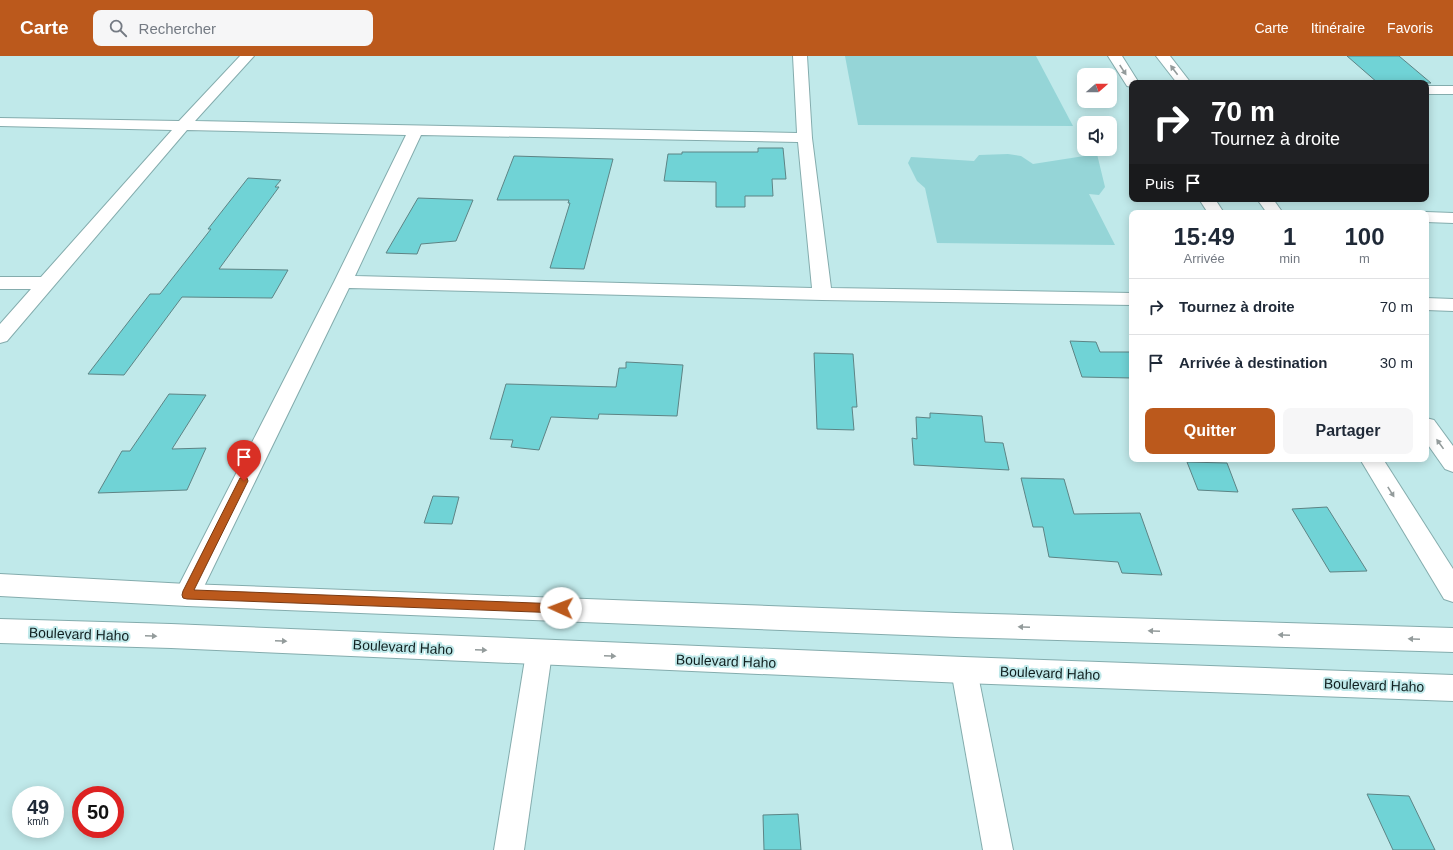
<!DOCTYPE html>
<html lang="fr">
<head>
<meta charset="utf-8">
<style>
	body { margin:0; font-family:Helvetica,sans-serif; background:#f6f6f7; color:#1f2937; height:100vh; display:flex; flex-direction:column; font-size:15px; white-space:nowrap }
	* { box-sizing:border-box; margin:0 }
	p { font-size:13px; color:#747a83 }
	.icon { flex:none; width:22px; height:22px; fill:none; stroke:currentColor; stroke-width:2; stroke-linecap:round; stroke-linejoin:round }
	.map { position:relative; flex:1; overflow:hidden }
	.side { position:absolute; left:1129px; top:154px; width:300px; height:252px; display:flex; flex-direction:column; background:#fff; border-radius:8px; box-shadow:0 2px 10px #0003 }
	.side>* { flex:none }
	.guide { position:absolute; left:1129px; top:24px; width:300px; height:122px; border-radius:8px; box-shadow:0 2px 10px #0003; background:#202124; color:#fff; overflow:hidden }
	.needle { width:26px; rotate:70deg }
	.buttons { position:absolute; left:1077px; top:12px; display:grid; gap:8px }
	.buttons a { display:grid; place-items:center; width:40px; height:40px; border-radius:8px; background:#fff; box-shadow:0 2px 10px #0003; font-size:20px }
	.speed { position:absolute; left:12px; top:730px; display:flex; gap:8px; font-size:20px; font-weight:700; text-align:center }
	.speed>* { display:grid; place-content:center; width:52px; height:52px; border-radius:50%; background:#fff; box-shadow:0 2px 10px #0003; line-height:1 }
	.speed small { font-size:10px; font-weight:400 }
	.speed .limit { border:6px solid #d22; background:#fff; color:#111 }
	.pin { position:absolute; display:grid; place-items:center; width:34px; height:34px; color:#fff; margin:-41px -17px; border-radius:50% 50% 50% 0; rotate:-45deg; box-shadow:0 0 4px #0007 }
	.pin .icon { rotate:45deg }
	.me { position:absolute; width:44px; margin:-22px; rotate:272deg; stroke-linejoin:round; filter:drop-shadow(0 0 3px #0008) }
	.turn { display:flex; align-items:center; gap:14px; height:84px; padding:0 16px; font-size:18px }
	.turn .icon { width:52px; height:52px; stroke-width:2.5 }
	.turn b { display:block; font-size:28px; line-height:34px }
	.then { display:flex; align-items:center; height:38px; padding:0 16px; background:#0003; gap:8px; font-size:15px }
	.eta { display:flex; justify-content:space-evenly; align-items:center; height:68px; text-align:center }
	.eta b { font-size:24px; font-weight:800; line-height:28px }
	.button { display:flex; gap:8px; margin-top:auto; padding:8px 16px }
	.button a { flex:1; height:46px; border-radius:8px; background:#bb591c; color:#fff; font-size:16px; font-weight:800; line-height:46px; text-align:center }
	.button a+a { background:#f6f6f7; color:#1f2937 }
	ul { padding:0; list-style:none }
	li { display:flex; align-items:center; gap:12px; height:56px; padding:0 16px; border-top:1px solid #e0e1e3 }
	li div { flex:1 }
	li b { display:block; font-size:15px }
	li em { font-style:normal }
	header { display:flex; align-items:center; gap:24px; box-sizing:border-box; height:56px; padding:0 20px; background:#bb591c; color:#fff }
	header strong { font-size:19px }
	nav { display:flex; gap:22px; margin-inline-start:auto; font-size:14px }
	.search { width:280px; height:36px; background:#f6f6f7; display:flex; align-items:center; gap:10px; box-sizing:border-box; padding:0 14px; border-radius:8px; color:#747a83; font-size:15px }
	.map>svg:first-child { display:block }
</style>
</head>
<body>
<header>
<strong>Carte</strong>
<div class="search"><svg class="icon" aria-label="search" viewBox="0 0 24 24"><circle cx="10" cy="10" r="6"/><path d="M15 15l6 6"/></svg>Rechercher</div>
<nav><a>Carte</a><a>Itinéraire</a><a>Favoris</a></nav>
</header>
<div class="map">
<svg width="1453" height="794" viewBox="0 0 1453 794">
	<rect width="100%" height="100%" fill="#c0e9ea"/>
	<g fill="#95d5d7">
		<path d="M 845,0 L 1036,0 L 1073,70 L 858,69 Z"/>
		<path d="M 1008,98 L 1021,100 L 1033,108 L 1097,98 L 1105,131 L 1099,139 L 1089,138 L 1115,189 L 937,187 L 925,132 L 917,125 L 908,107 L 911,101 L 974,105 L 979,99 Z"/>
	</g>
	<g fill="#70d3d6" stroke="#5d8485">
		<path d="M 1347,0 L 1399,0 L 1431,27 L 1378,27 Z"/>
		<path d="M 758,92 L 783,92 L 786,123 L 772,123 L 773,140 L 745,140 L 745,151 L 716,151 L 716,126 L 664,125 L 668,98 L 682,98 L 682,96 L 758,96 Z"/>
		<path d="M 514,100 L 613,103 L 584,213 L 550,212 L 570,147 L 568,147 L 569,144 L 497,144 Z"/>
		<path d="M 248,122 L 281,124 L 275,131 L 279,131 L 219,213 L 288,214 L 272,242 L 182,241 L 124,319 L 88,318 L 150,238 L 160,238 L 211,173 L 208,173 Z"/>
		<path d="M 418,142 L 473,144 L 456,185 L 421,188 L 417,198 L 386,197 Z"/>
		<path d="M 1070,285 L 1096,286 L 1100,296 L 1132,296 L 1132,322 L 1082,321 Z"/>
		<path d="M 814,297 L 853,298 L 857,351 L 852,351 L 854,374 L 817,373 Z"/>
		<path d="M 626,306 L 683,309 L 677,360 L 599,358 L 598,363 L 551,361 L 539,394 L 511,391 L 513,384 L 490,383 L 506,328 L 616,331 L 619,312 L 626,312 Z"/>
		<path d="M 169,338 L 206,339 L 172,393 L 206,392 L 187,434 L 98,437 L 122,395 L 130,395 Z"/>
		<path d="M 930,357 L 982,360 L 985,386 L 1003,387 L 1009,414 L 914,409 L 912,382 L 917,383 L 916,361 L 930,362 Z"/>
		<path d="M 1187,406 L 1227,407 L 1238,436 L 1198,434 Z"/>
		<path d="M 1021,422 L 1064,423 L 1074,458 L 1140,457 L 1162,519 L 1122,517 L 1118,506 L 1049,501 L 1043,471 L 1033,471 Z"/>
		<path d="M 433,440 L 459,441 L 452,468 L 424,467 Z"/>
		<path d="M 1327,451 L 1367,515 L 1330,516 L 1292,453 Z"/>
		<path d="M 1367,738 L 1409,740 L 1435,794 L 1393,794 Z"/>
		<path d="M 798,758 L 801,794 L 764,794 L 763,759 Z"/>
	</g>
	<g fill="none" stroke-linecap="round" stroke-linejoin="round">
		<g stroke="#84acad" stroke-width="2">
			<g id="street">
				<path d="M 240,0 L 254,0 L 195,65 L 797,77 L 793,0 L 807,0 L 812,82 L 831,232 L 1132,237 L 1132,249 L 822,244 L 349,232 L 196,547 L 187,550 L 178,547 L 174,539 L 334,226 L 406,79 L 187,74 L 7,285 L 0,287 L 0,268 L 31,233 L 0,233 L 0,221 L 41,221 L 172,74 L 0,70 L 0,62 L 179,65 ZM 421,79 L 798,86 L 812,232 L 355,220 Z"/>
				<rect x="1426" y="30" width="27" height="8"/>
				<path d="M 1426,156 L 1453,157 L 1453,167 L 1426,166 L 1426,157 L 1422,157 Z"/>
				<path d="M 1426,242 L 1453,243 L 1453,255 L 1426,254 Z"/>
				<path d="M 539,585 L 548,588 L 552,597 L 524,794 L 494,794 L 526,597 L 530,588 Z"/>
				<path d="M 964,601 L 973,605 L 977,614 L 1013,794 L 983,794 L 951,614 L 955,605 Z"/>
			</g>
		</g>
		<g stroke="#84acad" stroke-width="2">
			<g id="secondary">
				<path d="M 1108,0 L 1122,0 L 1139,27 L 1132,27 L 1132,31 L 1127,30 Z"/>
				<path d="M 1156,0 L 1170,0 L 1191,27 L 1177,27 Z"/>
				<path d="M 1199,143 L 1215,143 L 1224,157 L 1208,157 Z"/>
				<path d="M 1257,143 L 1273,143 L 1283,157 L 1267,157 Z"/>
				<path d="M 1426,362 L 1434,364 L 1453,390 L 1453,416 L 1445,413 L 1426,386 Z"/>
				<path d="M 1360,403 L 1383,403 L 1453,513 L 1453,546 L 1444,543 Z"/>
				<path d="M 0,518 L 187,528 L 956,557 L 1453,572 L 1453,596 L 956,581 L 187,550 L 0,540 Z"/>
				<path d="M 0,563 L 171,568 L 964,601 L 1453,619 L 1453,645 L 964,627 L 171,592 L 0,587 Z"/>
			</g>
		</g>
		<use href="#street" fill="#fff" fill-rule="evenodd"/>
		<use href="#secondary" fill="#fff" fill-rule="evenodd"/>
	</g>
	<defs><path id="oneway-solid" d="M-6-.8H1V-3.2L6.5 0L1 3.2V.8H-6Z"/></defs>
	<g fill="#939b9b">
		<use href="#oneway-solid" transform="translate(1123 14) rotate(57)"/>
		<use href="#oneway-solid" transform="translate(1174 14) rotate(-127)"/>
		<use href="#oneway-solid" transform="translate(1440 388) rotate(-126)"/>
		<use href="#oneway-solid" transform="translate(1391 436) rotate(58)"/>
		<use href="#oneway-solid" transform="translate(1024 571) rotate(-178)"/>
		<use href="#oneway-solid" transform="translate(1154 575) rotate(-178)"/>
		<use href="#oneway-solid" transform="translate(1284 579) rotate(-178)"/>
		<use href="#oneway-solid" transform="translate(151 580) rotate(2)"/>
		<use href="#oneway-solid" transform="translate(1414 583) rotate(-178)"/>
		<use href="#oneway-solid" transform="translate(281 585) rotate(3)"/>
		<use href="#oneway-solid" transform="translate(481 594) rotate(3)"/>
		<use href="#oneway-solid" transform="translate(610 600) rotate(2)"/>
	</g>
	<path fill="#bb591c" stroke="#7a3a12" d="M 244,421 L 247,422 L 248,425 L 194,534 L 561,548 L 564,549 L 566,552 L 564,556 L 561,557 L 187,543 L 183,542 L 182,539 L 183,535 L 240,422 Z"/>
	<g text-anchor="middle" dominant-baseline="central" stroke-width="4" stroke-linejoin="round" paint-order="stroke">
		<g font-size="14" fill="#102020" stroke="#c0e9ea">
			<text transform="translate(79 578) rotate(2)">Boulevard Haho</text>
			<text transform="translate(403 591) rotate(3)">Boulevard Haho</text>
			<text transform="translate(726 605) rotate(2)">Boulevard Haho</text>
			<text transform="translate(1050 617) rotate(2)">Boulevard Haho</text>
			<text transform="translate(1374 629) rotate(2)">Boulevard Haho</text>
		</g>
	</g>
</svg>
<div class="buttons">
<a><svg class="needle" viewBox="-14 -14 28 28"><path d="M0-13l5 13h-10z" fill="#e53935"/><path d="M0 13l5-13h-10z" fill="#747a83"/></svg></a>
<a><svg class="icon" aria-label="sound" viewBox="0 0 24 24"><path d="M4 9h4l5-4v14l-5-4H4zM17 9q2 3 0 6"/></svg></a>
</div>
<div class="speed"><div>49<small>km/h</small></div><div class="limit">50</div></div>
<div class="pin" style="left:244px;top:425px;background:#d93025"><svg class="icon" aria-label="arrive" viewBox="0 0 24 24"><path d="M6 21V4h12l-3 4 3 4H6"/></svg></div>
<svg class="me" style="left:561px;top:552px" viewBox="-20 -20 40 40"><circle r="19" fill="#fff"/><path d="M0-13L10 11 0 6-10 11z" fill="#bb591c"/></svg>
<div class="guide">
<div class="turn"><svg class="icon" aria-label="right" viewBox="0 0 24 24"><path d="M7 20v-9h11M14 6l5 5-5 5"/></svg><div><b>70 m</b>Tournez à droite</div></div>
<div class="then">Puis<svg class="icon" aria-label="arrive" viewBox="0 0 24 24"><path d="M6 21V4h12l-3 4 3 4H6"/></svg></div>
</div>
<section class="side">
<div class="eta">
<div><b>15:49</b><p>Arrivée</p></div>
<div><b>1</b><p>min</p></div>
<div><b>100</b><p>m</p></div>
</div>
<ul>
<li><svg class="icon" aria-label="right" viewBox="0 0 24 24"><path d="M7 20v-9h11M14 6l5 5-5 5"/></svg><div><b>Tournez à droite</b></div><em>70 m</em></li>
<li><svg class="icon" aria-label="arrive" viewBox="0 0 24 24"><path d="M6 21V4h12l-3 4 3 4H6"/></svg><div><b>Arrivée à destination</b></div><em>30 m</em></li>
</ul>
<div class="button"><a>Quitter</a><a>Partager</a></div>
</section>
</div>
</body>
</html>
